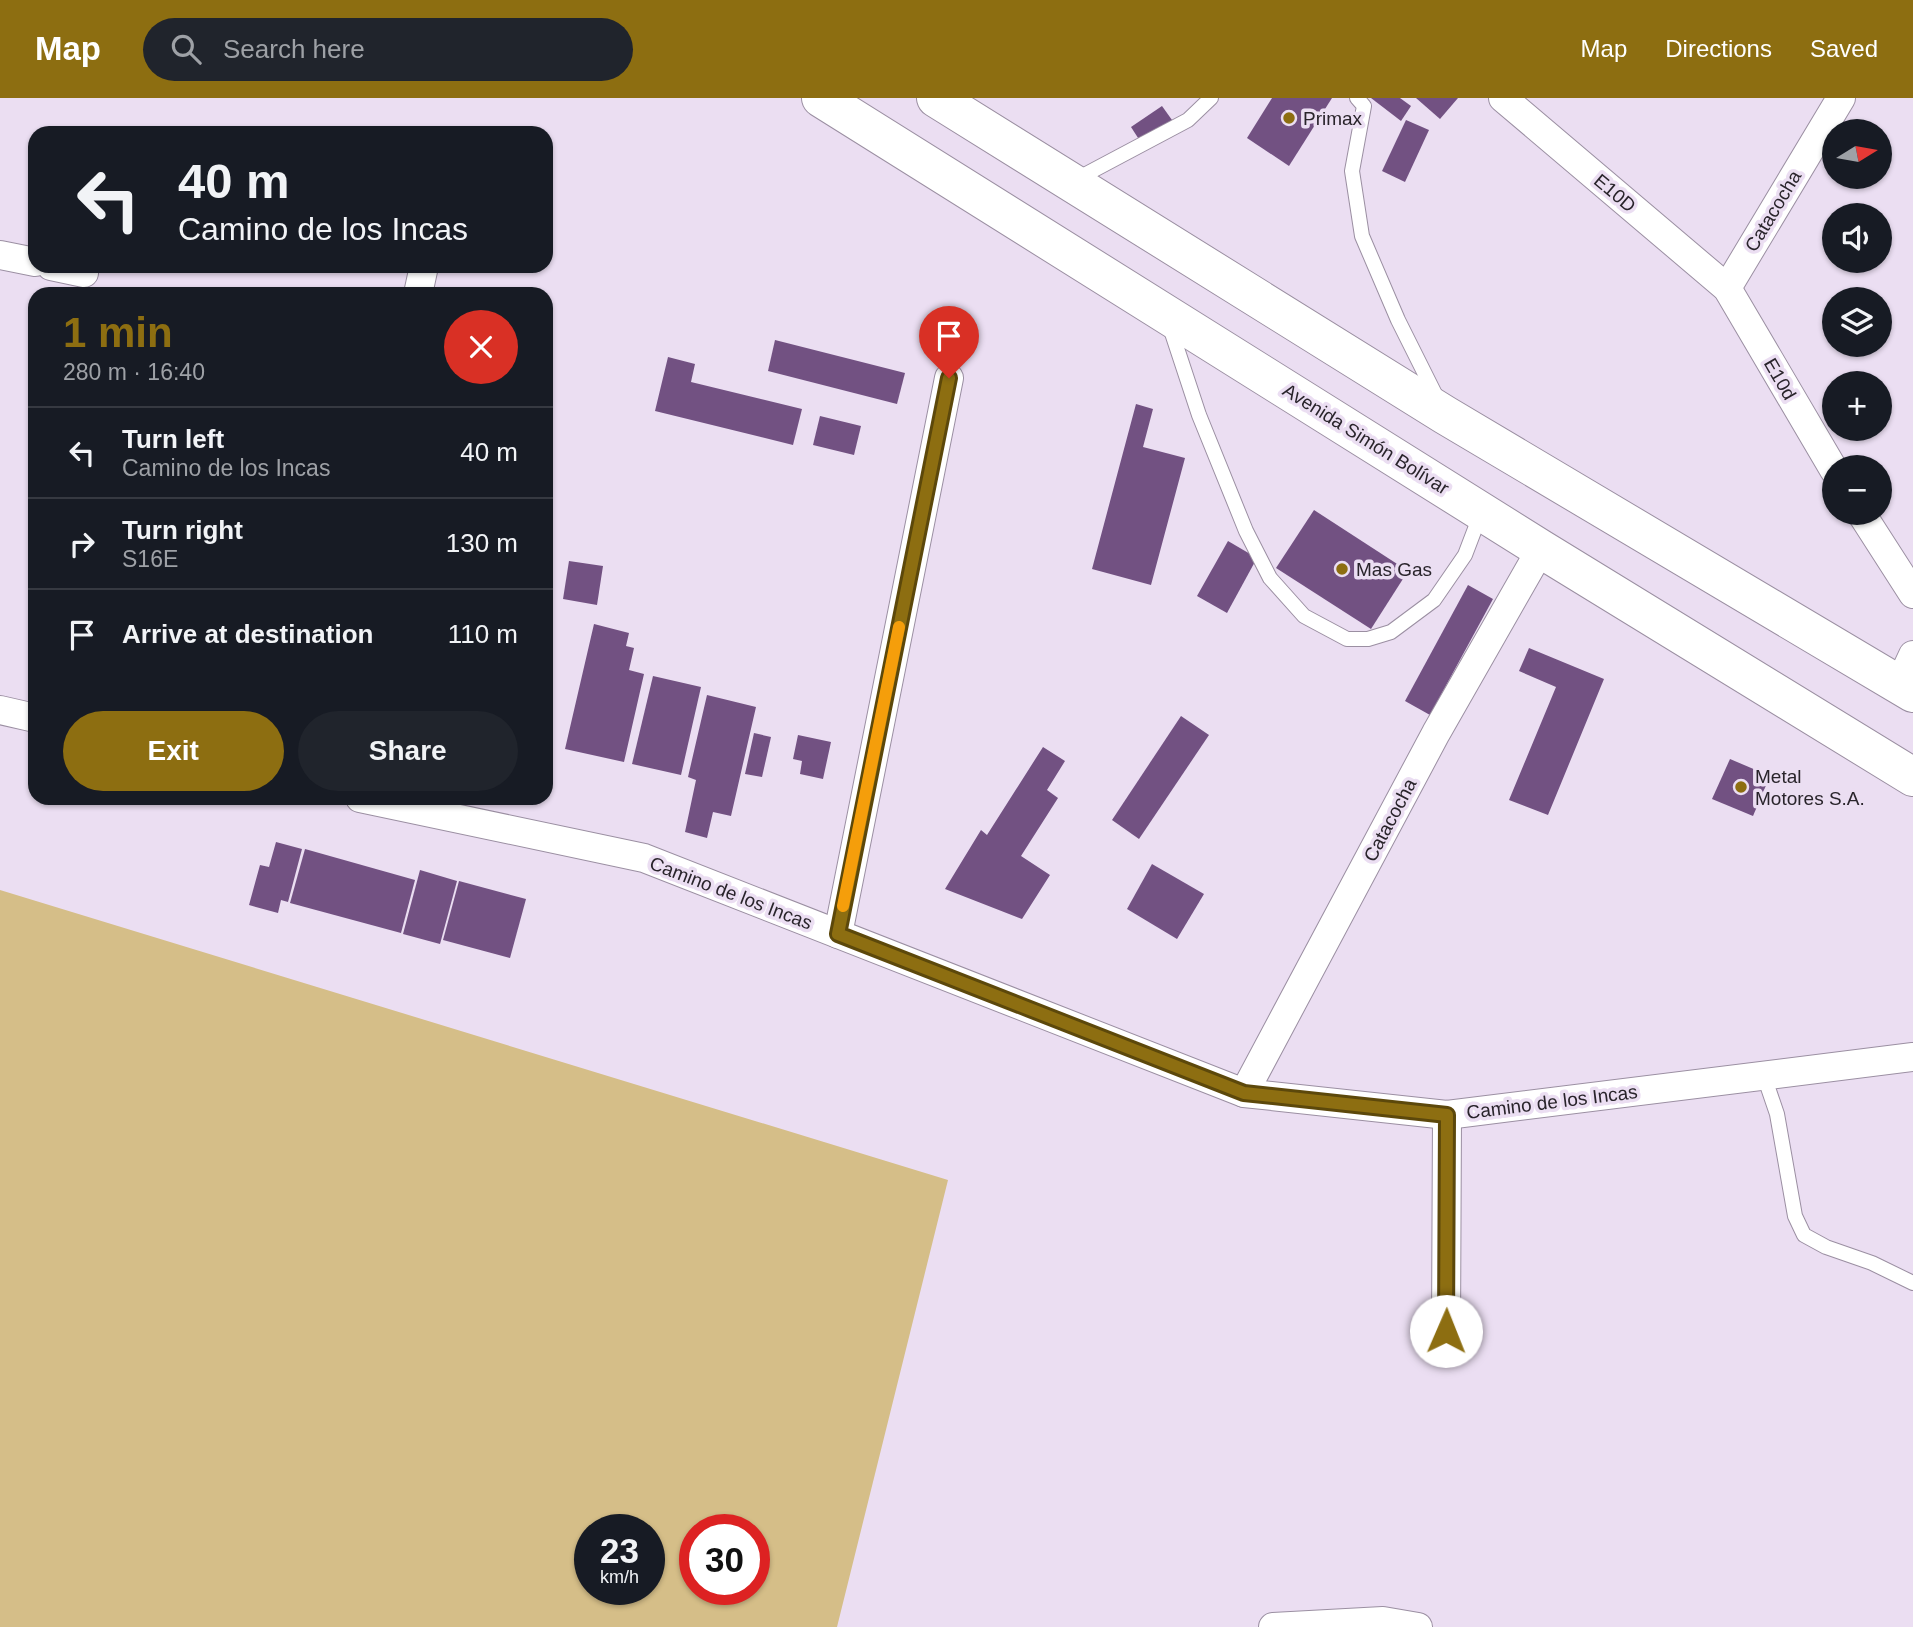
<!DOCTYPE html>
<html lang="en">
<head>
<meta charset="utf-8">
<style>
	body { margin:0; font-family:Helvetica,sans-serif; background:#20242c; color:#f1f3f6; height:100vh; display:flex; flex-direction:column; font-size:26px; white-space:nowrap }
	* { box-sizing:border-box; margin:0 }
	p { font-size:23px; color:#9ea1a6 }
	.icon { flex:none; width:38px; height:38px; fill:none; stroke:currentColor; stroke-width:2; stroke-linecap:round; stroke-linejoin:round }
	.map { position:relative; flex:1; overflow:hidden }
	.details { position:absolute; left:28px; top:189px; width:525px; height:518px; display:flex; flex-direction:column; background:#171b24; border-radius:21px; box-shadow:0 2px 5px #0004 }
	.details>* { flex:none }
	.hud { position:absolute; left:28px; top:28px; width:525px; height:147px; border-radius:21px; box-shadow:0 2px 5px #0004; background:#171b24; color:#f1f3f6; overflow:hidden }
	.needle { width:46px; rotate:79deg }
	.fabs { position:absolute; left:1822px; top:21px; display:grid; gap:14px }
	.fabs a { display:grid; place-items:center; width:70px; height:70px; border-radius:50%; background:#171b24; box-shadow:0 2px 5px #0004; font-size:35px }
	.speed { position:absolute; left:574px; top:1416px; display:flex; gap:14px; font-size:35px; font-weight:700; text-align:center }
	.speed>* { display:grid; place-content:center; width:91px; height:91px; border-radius:50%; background:#171b24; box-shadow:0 2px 5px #0004; line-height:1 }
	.speed small { font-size:18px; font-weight:400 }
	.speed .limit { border:10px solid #d22; background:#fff; color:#111 }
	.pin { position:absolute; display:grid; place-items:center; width:60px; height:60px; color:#fff; margin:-72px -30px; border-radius:50% 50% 50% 0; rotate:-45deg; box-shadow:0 0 7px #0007 }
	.pin .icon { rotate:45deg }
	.me { position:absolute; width:77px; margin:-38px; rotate:1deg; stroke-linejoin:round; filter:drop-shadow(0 0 5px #0008) }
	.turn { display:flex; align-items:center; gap:24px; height:147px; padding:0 35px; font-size:32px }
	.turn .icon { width:91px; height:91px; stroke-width:2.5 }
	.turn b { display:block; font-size:49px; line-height:60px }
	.round { display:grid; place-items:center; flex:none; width:74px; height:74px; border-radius:37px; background:#20242c }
	.overview { display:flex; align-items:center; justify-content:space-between; height:119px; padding:0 35px }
	h1 { font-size:42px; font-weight:800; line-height:52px; color:#8d6e11 }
	.action { display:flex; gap:14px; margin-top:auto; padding:14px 35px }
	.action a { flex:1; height:80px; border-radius:42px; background:#8d6e11; color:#fff; font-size:28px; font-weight:800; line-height:80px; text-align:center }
	.action a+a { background:#20242c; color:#f1f3f6 }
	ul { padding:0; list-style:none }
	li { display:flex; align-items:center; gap:21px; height:91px; padding:0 35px; border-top:2px solid #363941 }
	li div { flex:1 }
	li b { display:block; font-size:26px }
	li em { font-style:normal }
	header { display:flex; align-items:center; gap:42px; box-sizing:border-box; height:98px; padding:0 35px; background:#8d6e11; color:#fff }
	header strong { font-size:33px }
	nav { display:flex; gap:38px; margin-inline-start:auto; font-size:24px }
	.search { width:490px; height:63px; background:#20242c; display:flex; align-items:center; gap:18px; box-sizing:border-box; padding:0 24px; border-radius:38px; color:#9ea1a6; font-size:26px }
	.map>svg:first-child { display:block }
</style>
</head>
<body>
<header>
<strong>Map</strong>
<div class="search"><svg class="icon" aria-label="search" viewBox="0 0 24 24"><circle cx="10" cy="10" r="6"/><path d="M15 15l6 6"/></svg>Search here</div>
<nav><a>Map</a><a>Directions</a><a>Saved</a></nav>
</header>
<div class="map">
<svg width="1913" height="1529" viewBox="0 0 1913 1529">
	<rect width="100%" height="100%" fill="#ebdef2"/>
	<path fill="#d5be88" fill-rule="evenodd" d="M 0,792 L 948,1082 L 837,1529 L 0,1529 ZM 590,1432 L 649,1432 L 649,1491 L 590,1491 ZM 695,1432 L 754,1432 L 754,1491 L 695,1491 Z"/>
	<g fill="#725182">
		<path d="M 1272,0 L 1332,0 L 1289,68 L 1247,40 Z"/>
		<path d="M 1371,0 L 1400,0 L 1411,8 L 1401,23 Z"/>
		<path d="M 1416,0 L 1458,0 L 1440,21 Z"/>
		<path d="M 1162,8 L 1172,22 L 1140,43 L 1131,29 Z"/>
		<path d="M 1406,22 L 1429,32 L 1405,84 L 1382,73 Z"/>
		<path d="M 775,242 L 905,275 L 897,306 L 768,273 Z"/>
		<path d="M 668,259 L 695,266 L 691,284 L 802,311 L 793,347 L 655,313 Z"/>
		<path d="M 1136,306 L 1153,311 L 1143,349 L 1185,360 L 1151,487 L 1092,471 Z"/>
		<path d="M 820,318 L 861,328 L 854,357 L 813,347 Z"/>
		<path d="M 1314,412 L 1408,473 L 1371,531 L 1276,470 Z"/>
		<path d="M 1228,443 L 1257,460 L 1227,515 L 1197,498 Z"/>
		<path d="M 569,463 L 603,468 L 597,507 L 563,501 Z"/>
		<path d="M 1468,487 L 1493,501 L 1430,617 L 1405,603 Z"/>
		<path d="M 594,526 L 629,535 L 626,548 L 634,550 L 629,572 L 644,576 L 624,664 L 565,651 Z"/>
		<path d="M 1529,550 L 1604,581 L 1548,717 L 1509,702 L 1556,589 L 1519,573 Z"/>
		<path d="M 653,578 L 701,589 L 681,677 L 632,666 Z"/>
		<path d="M 707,597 L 756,609 L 731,718 L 713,714 L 707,740 L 685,734 L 696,682 L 688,679 Z"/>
		<path d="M 1181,618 L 1209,637 L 1139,741 L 1112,722 Z"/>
		<path d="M 754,635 L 771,639 L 762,679 L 745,676 Z"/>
		<path d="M 798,637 L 831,644 L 823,681 L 800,676 L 802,663 L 793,661 Z"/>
		<path d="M 1043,649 L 1065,663 L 1047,692 L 1058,700 L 1021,758 L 1050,777 L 1022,821 L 945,791 L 981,732 L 987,737 Z"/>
		<path d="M 1730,661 L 1770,678 L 1753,718 L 1712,701 Z"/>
		<path d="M 276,744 L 302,751 L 288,804 L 281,802 L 278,815 L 249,807 L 260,767 L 269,769 Z"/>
		<path d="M 305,751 L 415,782 L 401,835 L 290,805 Z"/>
		<path d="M 1152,766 L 1204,796 L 1177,841 L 1127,811 Z"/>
		<path d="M 420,772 L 457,783 L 440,846 L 403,836 Z"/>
		<path d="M 459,783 L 526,801 L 510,860 L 443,842 Z"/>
	</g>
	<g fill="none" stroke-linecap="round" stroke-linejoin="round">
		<g stroke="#9b8fa2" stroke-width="16">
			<g id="lane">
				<path d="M 1357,0 L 1364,8 L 1352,73 L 1362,138 L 1398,222 L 1437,300"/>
				<path d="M 1075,82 L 1188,22 L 1211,0"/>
				<path d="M 1169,226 L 1199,317 L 1246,433 L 1270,480 L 1304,518 L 1347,541 L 1368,541 L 1391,534 L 1434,502 L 1465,457 L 1481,415"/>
				<path d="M 1764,978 L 1777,1016 L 1795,1118 L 1804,1137 L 1826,1149 L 1872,1165 L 1913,1185"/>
			</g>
		</g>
		<g stroke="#9b8fa2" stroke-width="30">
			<g id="street">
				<path d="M 1503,0 L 1727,190 L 1834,372"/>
				<path d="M 0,157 L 35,164"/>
				<path d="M 51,168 L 84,175"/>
				<path d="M 1727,190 L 1841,0"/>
				<path d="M 418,196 L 424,168"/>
				<path d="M 1861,415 L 1913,496"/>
				<path d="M 1899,587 L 1913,557"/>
				<path d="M 0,612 L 35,620"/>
				<path d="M 360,700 L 644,760 L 1244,995 L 1447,1017 L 1913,959"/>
				<path d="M 838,836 L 949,280"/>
				<path d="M 1244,995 L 1436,635 L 1541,451"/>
				<path d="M 1446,1233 L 1447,1017"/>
				<path d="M 1273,1529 L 1383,1523 L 1418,1529"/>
			</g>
		</g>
		<g stroke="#9b8fa2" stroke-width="40">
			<g id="highway">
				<path d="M 821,0 L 1541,451 L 1913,679"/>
				<path d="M 936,0 L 1445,317 L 1913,595"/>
			</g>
		</g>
		<use href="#lane" stroke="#fff" stroke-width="14"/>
		<use href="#street" stroke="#fff" stroke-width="28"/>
		<use href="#highway" stroke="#fff" stroke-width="38"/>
	</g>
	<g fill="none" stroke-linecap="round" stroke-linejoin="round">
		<g stroke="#5c480b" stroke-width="18">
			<path id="route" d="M 949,280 L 838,836 L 1244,995 L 1447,1017 L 1446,1233"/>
		</g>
		<use href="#route" stroke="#8d6e11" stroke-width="12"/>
		<path stroke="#f59e0b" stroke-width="12" d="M 843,808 L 899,529"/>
	</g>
	<g fill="#8d6e11" stroke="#ebdef2" stroke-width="2.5">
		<circle cx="1289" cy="20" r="7"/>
		<circle cx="1342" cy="471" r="7"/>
		<circle cx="1741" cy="689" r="7"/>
	</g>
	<g text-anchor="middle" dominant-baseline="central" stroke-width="7" stroke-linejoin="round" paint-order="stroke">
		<g font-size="19" fill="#29242b" stroke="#ebdef2" text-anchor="start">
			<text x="1303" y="20">Primax</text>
			<text x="1356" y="471">Mas Gas</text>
			<text x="1755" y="678">Metal<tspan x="1755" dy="22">Motores S.A.</tspan></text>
		</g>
		<g font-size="19" fill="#29242b" stroke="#ebdef2">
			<text transform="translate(1615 95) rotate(40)">E10D</text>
			<text transform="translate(1773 113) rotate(-59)">Catacocha</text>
			<text transform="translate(1780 281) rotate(60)">E10d</text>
			<text transform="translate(1366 341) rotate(32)">Avenida Simón Bolívar</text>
			<text transform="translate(1390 722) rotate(-62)">Catacocha</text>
			<text transform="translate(731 795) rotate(21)">Camino de los Incas</text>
			<text transform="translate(1552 1004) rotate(-7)">Camino de los Incas</text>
		</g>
	</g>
</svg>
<div class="fabs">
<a><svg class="needle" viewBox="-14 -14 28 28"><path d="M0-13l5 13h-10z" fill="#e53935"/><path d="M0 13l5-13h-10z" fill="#9ea1a6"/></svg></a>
<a><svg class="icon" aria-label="sound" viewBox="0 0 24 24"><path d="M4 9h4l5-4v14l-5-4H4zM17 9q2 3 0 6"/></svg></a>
<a><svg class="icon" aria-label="layers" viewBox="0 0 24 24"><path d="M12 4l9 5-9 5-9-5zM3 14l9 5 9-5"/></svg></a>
<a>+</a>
<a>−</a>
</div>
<div class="speed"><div>23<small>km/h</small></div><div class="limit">30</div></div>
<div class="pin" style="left:949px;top:280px;background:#d93025"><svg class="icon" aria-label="arrive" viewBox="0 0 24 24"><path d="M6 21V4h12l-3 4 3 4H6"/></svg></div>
<svg class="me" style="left:1446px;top:1233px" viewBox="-20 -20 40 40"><circle r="19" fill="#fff"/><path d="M0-13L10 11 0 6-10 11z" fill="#8d6e11"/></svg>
<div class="hud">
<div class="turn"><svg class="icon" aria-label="left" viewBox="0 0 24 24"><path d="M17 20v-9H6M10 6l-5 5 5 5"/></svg><div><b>40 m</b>Camino de los Incas</div></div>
</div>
<section class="details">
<div class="overview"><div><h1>1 min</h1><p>280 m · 16:40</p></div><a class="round" style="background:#d93025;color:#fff"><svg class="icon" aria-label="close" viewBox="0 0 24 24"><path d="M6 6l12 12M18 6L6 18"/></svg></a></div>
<ul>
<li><svg class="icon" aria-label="left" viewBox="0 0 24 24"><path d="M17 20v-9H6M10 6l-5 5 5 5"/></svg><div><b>Turn left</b><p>Camino de los Incas</p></div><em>40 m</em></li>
<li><svg class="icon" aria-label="right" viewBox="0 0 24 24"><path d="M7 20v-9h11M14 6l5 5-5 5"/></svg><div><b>Turn right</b><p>S16E</p></div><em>130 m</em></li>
<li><svg class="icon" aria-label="arrive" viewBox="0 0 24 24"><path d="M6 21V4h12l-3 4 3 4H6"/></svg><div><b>Arrive at destination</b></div><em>110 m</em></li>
</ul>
<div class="action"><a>Exit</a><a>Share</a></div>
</section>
</div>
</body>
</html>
